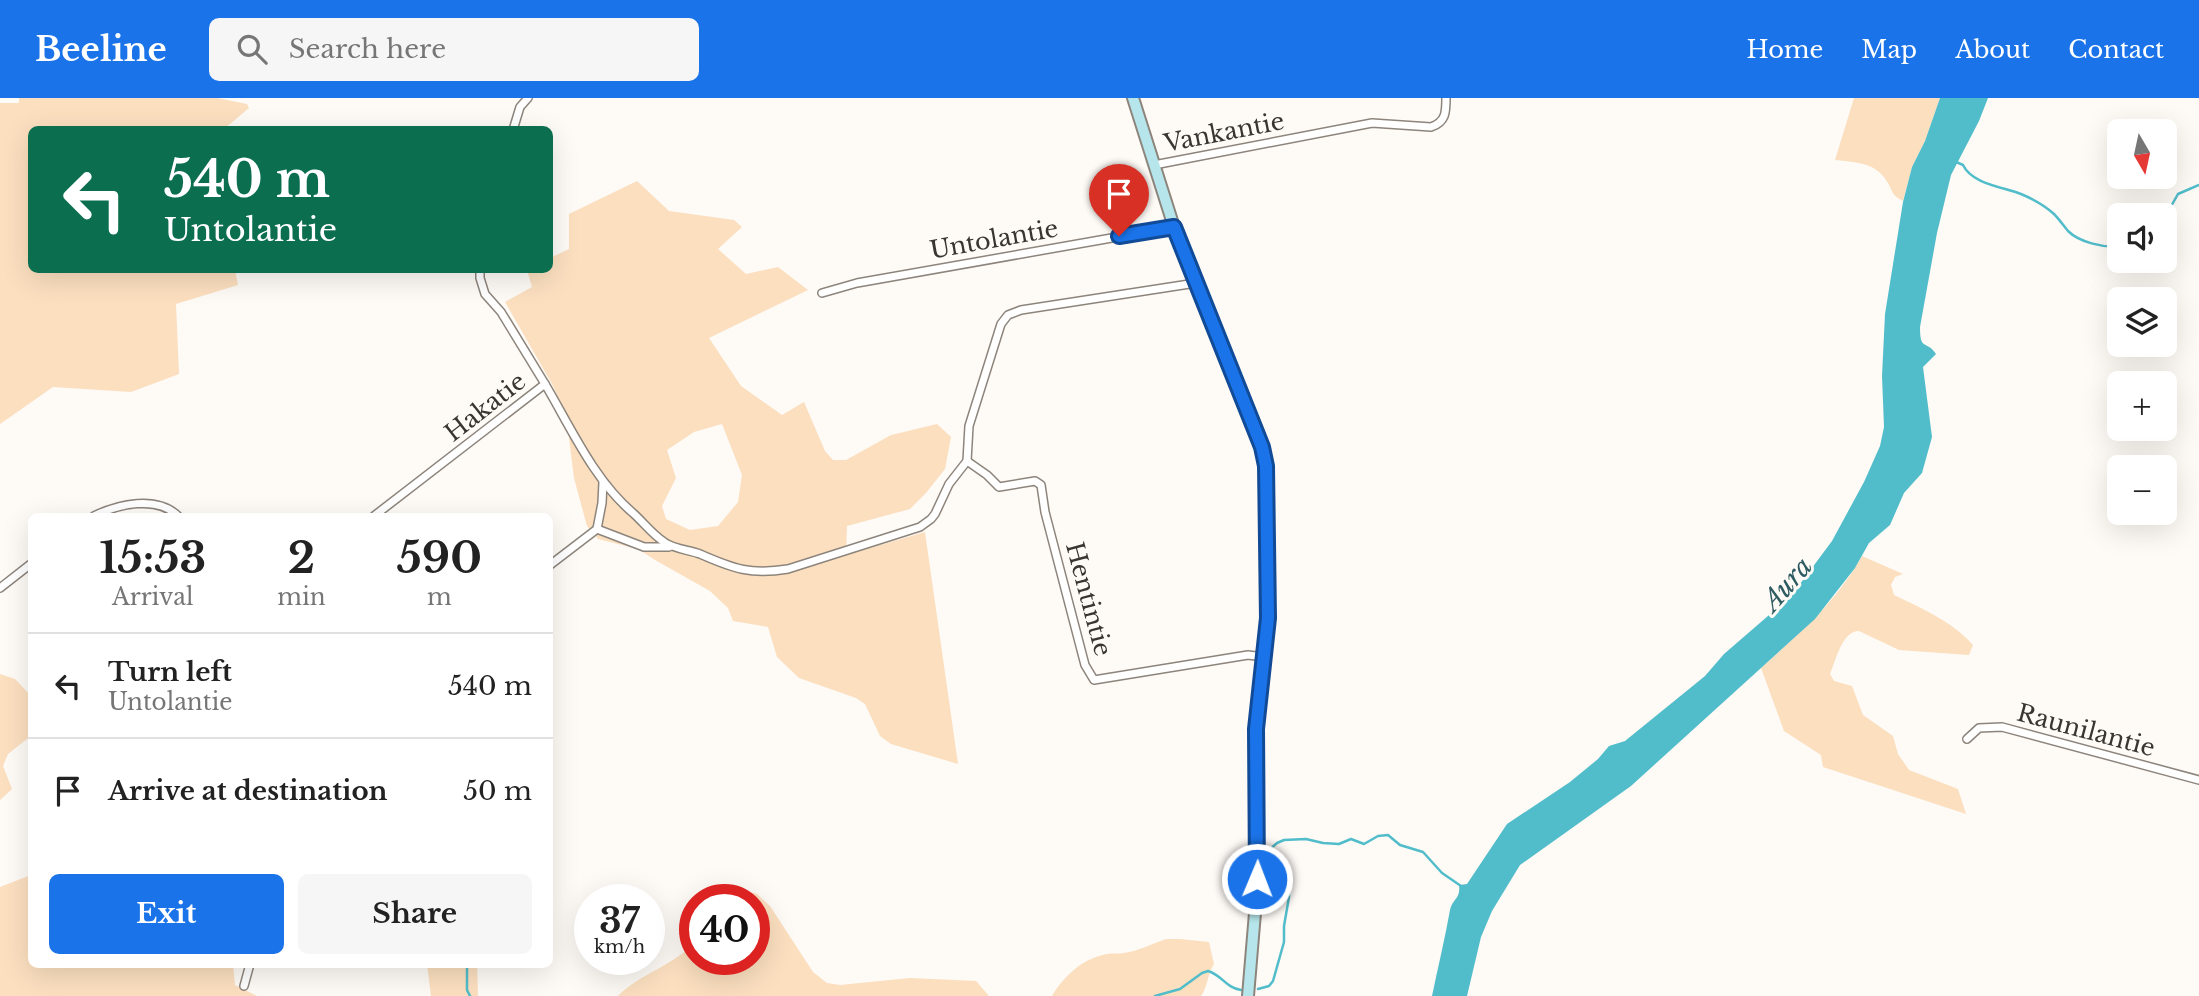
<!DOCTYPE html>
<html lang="en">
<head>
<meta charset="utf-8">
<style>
	body { margin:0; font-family:"Libre Baskerville",serif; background:#f6f6f6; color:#222; height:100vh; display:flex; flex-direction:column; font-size:26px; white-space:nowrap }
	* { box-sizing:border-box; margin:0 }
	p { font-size:23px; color:#767676 }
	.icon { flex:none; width:38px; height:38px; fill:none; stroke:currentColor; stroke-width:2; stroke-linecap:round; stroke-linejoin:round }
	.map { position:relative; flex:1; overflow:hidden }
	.drawer { position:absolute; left:28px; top:415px; width:525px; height:455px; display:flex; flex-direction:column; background:#fff; border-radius:10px; box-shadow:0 7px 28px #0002 }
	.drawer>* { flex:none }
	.banner { position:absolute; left:28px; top:28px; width:525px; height:147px; border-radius:10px; box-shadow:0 7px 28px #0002; background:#0b6e4f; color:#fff; overflow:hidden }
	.needle { width:46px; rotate:171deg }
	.fabs { position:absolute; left:2107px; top:21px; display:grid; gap:14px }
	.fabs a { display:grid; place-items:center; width:70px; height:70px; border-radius:10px; background:#fff; box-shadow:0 7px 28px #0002; font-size:35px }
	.speed { position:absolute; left:574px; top:786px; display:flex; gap:14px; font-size:35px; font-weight:700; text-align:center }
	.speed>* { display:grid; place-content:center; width:91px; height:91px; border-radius:50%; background:#fff; box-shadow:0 7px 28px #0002; line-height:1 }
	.speed small { font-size:18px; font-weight:400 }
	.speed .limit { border:10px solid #d22; background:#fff; color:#111 }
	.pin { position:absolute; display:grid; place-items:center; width:60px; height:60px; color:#fff; margin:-72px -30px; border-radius:50% 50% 50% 0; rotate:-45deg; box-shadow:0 0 7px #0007 }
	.pin .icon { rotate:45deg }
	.me { position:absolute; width:77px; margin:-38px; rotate:1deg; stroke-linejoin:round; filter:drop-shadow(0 0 5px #0008) }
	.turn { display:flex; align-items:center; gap:24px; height:147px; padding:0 21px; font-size:32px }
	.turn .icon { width:91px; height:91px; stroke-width:2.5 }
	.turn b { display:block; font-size:49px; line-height:60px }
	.eta { display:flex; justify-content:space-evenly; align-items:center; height:119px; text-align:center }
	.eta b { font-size:42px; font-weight:700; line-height:49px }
	.primary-button { display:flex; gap:14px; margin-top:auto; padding:14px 21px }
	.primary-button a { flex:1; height:80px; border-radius:10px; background:#1a73e8; color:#fff; font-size:28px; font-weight:700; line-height:80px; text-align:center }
	.primary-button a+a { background:#f6f6f6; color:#222 }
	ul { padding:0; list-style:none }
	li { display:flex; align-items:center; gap:21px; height:105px; padding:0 21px; border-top:2px solid #e0e0e0 }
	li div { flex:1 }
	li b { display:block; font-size:26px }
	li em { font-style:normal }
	header { display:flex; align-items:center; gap:42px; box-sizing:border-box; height:98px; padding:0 35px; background:#1a73e8; color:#fff }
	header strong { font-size:33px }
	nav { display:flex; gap:38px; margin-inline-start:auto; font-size:24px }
	.search { width:490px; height:63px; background:#f6f6f6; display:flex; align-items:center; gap:18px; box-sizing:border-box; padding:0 24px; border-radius:10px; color:#767676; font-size:26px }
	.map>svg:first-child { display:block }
</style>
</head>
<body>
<header>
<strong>Beeline</strong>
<div class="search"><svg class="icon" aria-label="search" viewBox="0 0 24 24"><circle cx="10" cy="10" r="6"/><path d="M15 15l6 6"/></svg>Search here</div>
<nav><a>Home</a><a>Map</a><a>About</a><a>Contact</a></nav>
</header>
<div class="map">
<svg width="2199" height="898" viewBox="0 0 2199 898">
	<rect width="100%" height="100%" fill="#fefaf6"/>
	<g fill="#fbdfbf" fill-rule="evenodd">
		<path d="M 19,0 L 217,0 L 247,6 L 249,10 L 224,31 L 32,32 L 32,172 L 235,172 L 238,187 L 176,206 L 179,276 L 131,294 L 53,289 L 0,326 L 0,5 L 19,5 Z"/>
		<path d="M 1854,0 L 1940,0 L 1925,43 L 1912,69 L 1903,103 C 1890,96 1894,94 1886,82 C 1875,64 1853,64 1835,62 Z"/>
		<path d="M 637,83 L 669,113 L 734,122 L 742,129 L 718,151 L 746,176 L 778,169 L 808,192 L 709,240 L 741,288 L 782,317 L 804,304 L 825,353 L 833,362 L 846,362 L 891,337 L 937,326 L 951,339 L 945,371 L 926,395 L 910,411 L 847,428 L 846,457 L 925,434 L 958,666 L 891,646 L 880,638 L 865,606 L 856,600 L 799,580 L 777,559 L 768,529 L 733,523 L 728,510 L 710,493 L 655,462 L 638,451 L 598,441 L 587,428 L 574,380 L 566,316 L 552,286 L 505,204 L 532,189 L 527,172 L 550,172 L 550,160 L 569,151 L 569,116 ZM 722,326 L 742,377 L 738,404 L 718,428 L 690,432 L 666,421 L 662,408 L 676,380 L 667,352 L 694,334 Z"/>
		<path d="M 1862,458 L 1903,476 L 1895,479 L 1891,487 L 1894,497 C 1921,510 1953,524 1973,547 L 1969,557 L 1899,552 L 1859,533 C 1842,533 1836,562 1830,576 L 1834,583 L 1852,588 L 1863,617 L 1893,638 L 1898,656 L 1909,672 L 1958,691 L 1966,716 L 1823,669 L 1821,657 L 1784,633 L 1761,570 C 1800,535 1836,504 1862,458 Z"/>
		<path d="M 0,576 L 15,581 L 31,598 L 32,637 L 8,656 L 3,668 L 12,691 L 0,702 Z"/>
		<path d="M 31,777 L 32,866 L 233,866 L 235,887 L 257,898 L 0,898 L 0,789 Z"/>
		<path d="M 738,790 L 757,796 L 770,808 L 813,874 L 827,885 L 840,887 L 910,880 L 976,883 L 989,898 L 618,898 C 641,875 673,868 695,844 L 695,861 L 754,861 L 754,802 L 732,801 L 734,793 Z"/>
		<path d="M 1166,841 L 1180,841 L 1209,844 L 1214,866 C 1207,877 1208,888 1201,898 L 1052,898 C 1064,878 1083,860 1107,856 C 1113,855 1119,856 1124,855 C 1138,853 1152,846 1166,841 Z"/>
		<path d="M 427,866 L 477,866 L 478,898 L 431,898 Z"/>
	</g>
	<path fill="#51bdca" d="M 1940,0 L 1988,0 L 1979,23 L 1951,77 L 1937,135 L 1920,229 C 1920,254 1926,241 1936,256 L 1923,269 L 1932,339 L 1922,375 L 1904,395 L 1890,427 L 1869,445 L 1855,470 L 1815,521 L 1631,688 L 1520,767 L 1492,813 L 1481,839 L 1467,898 L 1432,898 C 1438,869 1445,840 1450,812 C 1452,801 1461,801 1459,787 L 1467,786 L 1507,726 L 1570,684 L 1598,661 L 1609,648 L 1625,643 L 1705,578 L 1724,556 L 1776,511 L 1800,486 L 1832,443 L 1864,384 L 1880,348 L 1884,329 L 1882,278 L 1885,216 L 1903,104 L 1912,69 L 1925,43 Z"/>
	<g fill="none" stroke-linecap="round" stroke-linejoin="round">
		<g stroke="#51bdca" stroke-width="2.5">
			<path d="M 1954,63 L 1963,67 C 1972,86 2003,89 2021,96 C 2033,101 2044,107 2054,116 C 2059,121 2063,127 2068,133 C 2079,144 2103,150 2119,148"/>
			<path d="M 2165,119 L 2178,96 L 2199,87"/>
			<path d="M 467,866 L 467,892 L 470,898"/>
			<path d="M 1258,891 L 1269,888 L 1273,883 L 1284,844 L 1284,828 L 1289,799 L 1289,780 L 1276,775 L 1267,767 L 1269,752 L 1277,745 L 1284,742 L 1306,741 L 1323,745 L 1339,746 L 1351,741 L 1364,746 L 1378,738 L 1388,737 L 1400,747 L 1423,754 L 1442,775 L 1461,788"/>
			<path d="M 1155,898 L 1180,891 L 1202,875 L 1208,873 C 1222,877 1226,890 1241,892"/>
		</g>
		<g stroke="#8d857c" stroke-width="10">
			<g id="street">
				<path d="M 513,32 L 520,9 L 528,0"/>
				<path d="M 1154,67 L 1372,25 L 1431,29 C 1446,24 1446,14 1446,0"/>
				<path d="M 822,195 L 857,185 L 1174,129"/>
				<path d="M 545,286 C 571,330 594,382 633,415 C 644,425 652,436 664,444 C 674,451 689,452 700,456 C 734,471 751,477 788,471 L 920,429 L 931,421 L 935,416 L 949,386 L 967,363 L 969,328 L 1001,226 L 1008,217 L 1021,212 L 1196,185"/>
				<path d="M 967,363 L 987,377 L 999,389 L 1035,383 L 1041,387 L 1045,414 L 1085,567 L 1094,582 L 1248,557 L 1264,559"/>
				<path d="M 94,418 C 118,406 157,397 178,418"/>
				<path d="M 374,418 L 545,286 L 501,214 L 485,196 L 480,180 L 480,172"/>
				<path d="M 597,431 L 644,449 L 669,449"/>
				<path d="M 550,467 L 597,431 L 602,405 L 603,384"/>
				<path d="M 0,490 L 32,465"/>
				<path d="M 1967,641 L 1979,630 L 2002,629 L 2199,682"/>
				<path d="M 244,888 L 250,866"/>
			</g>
		</g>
		<g stroke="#8d857c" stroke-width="14">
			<path id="secondary" d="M 1133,0 L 1174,129 L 1259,337 L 1266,368 L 1268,520 L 1256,631 L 1256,803 L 1248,898"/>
		</g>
		<use href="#street" stroke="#fff" stroke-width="7"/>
		<use href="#secondary" stroke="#b6e6eb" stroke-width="10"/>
	</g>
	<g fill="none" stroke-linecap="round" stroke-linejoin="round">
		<g stroke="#114b97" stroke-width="18">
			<path id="route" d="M 1119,138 L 1174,129 L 1262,349 L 1266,368 L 1268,520 L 1256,631 L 1257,781"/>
		</g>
		<use href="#route" stroke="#1a73e8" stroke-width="12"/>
	</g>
	<g text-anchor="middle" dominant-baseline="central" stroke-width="6" stroke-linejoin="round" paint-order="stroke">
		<g font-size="24" fill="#393632" stroke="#fefaf6">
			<text transform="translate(1224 34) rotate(-11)">Vankantie</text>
			<text transform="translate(994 141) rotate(-10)">Untolantie</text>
			<text transform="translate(485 309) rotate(-38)">Hakatie</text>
			<text transform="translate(1089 501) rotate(75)">Hentintie</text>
			<text transform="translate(2086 632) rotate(15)">Raunilantie</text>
		</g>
		<g font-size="26" font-style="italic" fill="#2d5b61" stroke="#fefaf6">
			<text transform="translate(1787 486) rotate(-49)">Aura</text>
		</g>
	</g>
</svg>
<div class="fabs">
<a><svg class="needle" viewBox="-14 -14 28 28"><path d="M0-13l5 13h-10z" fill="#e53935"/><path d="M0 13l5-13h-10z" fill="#767676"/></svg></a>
<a><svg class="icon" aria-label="sound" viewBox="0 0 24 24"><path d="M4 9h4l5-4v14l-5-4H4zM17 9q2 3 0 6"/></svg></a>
<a><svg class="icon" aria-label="layers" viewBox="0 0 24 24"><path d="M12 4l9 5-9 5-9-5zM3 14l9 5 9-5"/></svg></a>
<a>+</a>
<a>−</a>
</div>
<div class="speed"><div>37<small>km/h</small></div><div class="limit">40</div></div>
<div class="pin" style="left:1119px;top:138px;background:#d93025"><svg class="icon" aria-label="arrive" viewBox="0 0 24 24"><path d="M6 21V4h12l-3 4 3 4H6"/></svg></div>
<svg class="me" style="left:1257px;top:781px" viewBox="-20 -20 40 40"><circle r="17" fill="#1a73e8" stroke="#fff" stroke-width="3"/><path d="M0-11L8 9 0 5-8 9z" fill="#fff"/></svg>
<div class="banner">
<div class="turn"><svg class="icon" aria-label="left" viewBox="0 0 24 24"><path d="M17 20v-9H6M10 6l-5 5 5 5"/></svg><div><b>540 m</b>Untolantie</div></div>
</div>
<section class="drawer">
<div class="eta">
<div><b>15:53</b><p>Arrival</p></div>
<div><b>2</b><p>min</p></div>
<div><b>590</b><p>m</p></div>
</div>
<ul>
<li><svg class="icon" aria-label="left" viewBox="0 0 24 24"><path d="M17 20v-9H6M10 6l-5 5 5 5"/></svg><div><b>Turn left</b><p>Untolantie</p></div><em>540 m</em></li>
<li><svg class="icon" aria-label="arrive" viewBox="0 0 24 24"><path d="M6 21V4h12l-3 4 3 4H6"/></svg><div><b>Arrive at destination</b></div><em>50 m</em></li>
</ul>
<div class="primary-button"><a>Exit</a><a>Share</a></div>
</section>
</div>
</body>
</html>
